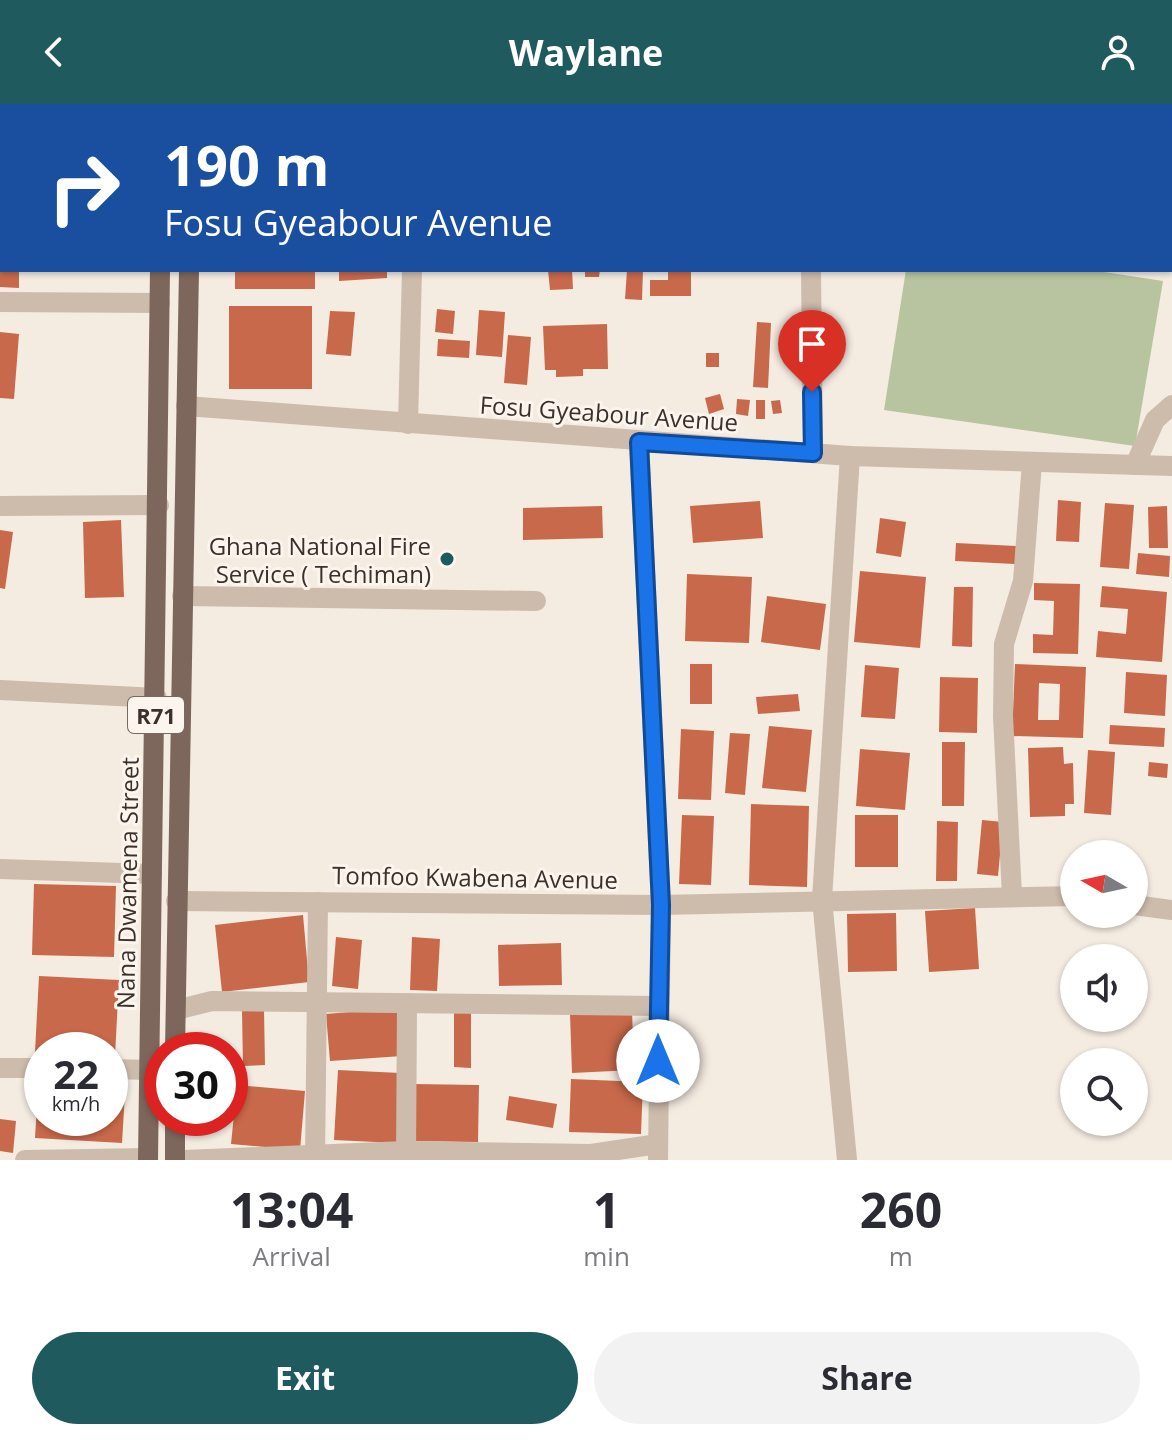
<!DOCTYPE html>
<html lang="en">
<head>
<meta charset="utf-8">
<style>
	body { margin:0; font-family:"Open Sans",sans-serif; background:#f2f2f3; color:#2b2b33; height:100vh; display:flex; flex-direction:column; font-size:30px; white-space:nowrap }
	* { box-sizing:border-box; margin:0 }
	p { font-size:26px; color:#7c7c81 }
	.icon { flex:none; width:44px; height:44px; fill:none; stroke:currentColor; stroke-width:2; stroke-linecap:round; stroke-linejoin:round }
	.map { position:relative; height:1056px; overflow:hidden }
	.side { display:flex; flex-direction:column; background:#fff; flex:1 }
	.side>* { flex:none }
	.hud { position:absolute; left:0px; top:0px; width:1172px; height:168px; box-shadow:0 2px 6px #0004; background:#1a4fa0; color:#fff; overflow:hidden }
	.needle { width:52px; rotate:279deg }
	.fabs { position:absolute; left:1060px; top:736px; display:grid; gap:16px }
	.fabs a { display:grid; place-items:center; width:88px; height:88px; border-radius:50%; background:#fff; box-shadow:0 2px 6px #0004; font-size:40px }
	.speed { position:absolute; left:24px; top:928px; display:flex; gap:16px; font-size:40px; font-weight:700; text-align:center }
	.speed>* { display:grid; place-content:center; width:104px; height:104px; border-radius:50%; background:#fff; box-shadow:0 2px 6px #0004; line-height:1 }
	.speed small { font-size:20px; font-weight:400 }
	.speed .limit { border:12px solid #d22; background:#fff; color:#111 }
	.pin { position:absolute; display:grid; place-items:center; width:68px; height:68px; color:#fff; margin:-82px -34px; border-radius:50% 50% 50% 0; rotate:-45deg; box-shadow:0 0 8px #0007 }
	.pin .icon { rotate:45deg }
	.me { position:absolute; width:88px; margin:-44px; rotate:0deg; stroke-linejoin:round; filter:drop-shadow(0 0 6px #0008) }
	.turn { display:flex; align-items:center; gap:28px; height:168px; padding:0 32px; font-size:36px }
	.turn .icon { width:104px; height:104px; stroke-width:2.5 }
	.turn b { display:block; font-size:56px; line-height:68px }
	.eta { display:flex; justify-content:space-evenly; align-items:center; height:136px; text-align:center }
	.eta b { font-size:48px; font-weight:700; line-height:56px }
	.button { display:flex; gap:16px; margin-top:auto; padding:16px 32px }
	.button a { flex:1; height:92px; border-radius:48px; background:#1f5a5e; color:#fff; font-size:32px; font-weight:700; line-height:92px; text-align:center }
	.button a+a { background:#f2f2f3; color:#2b2b33 }
	header { display:flex; justify-content:space-between; align-items:center; height:104px; padding:0 32px; background:#1f5a5e; color:#fff; font-size:36px; font-weight:700 }
	.map>svg:first-child { display:block }
</style>
</head>
<body>
<header><svg class="icon" aria-label="back" viewBox="0 0 24 24"><path d="M15 5l-7 7 7 7"/></svg>Waylane<svg class="icon" aria-label="person" viewBox="0 0 24 24"><circle cx="12" cy="8" r="4"/><path d="M4 21q1-7 8-7t8 7"/></svg></header>
<div class="map">
<svg width="1172" height="1056" viewBox="0 0 1172 1056">
	<rect width="100%" height="100%" fill="#f4ebe1"/>
	<path fill="#b8c4a0" d="M 906,166 L 1091,166 L 1163,177 L 1135,342 L 884,306 Z"/>
	<g fill="#c8694b" fill-rule="evenodd">
		<path d="M 0,166 L 19,166 L 19,184 L 0,183 Z"/>
		<rect x="235" y="166" width="80" height="19"/>
		<path d="M 339,166 L 387,166 L 387,174 L 339,177 Z"/>
		<path d="M 548,166 L 572,166 L 573,185 L 550,186 Z"/>
		<path d="M 585,166 L 600,166 L 599,173 L 585,173 Z"/>
		<path d="M 627,166 L 643,166 L 642,196 L 625,195 Z"/>
		<path d="M 668,166 L 691,166 L 691,192 L 650,192 L 650,176 L 668,176 Z"/>
		<rect x="229" y="202" width="83" height="83"/>
		<path d="M 437,205 L 455,207 L 453,230 L 435,228 Z"/>
		<path d="M 479,206 L 505,208 L 502,253 L 476,251 Z"/>
		<path d="M 330,207 L 355,208 L 351,252 L 326,250 Z"/>
		<path d="M 757,218 L 771,219 L 768,284 L 753,283 Z"/>
		<path d="M 607,220 L 608,265 L 583,265 L 583,272 L 556,273 L 556,266 L 545,266 L 543,222 Z"/>
		<path d="M 0,228 L 19,230 L 14,295 L 0,294 Z"/>
		<path d="M 508,231 L 531,233 L 527,281 L 504,279 Z"/>
		<path d="M 438,235 L 470,237 L 469,254 L 437,252 Z"/>
		<rect x="706" y="249" width="13" height="14"/>
		<path d="M 720,290 L 724,305 L 709,310 L 705,294 Z"/>
		<path d="M 737,295 L 750,296 L 748,312 L 736,310 Z"/>
		<rect x="756" y="296" width="9" height="19"/>
		<path d="M 780,296 L 782,309 L 773,310 L 771,297 Z"/>
		<path d="M 1058,396 L 1081,398 L 1079,438 L 1056,437 Z"/>
		<path d="M 760,397 L 763,434 L 693,439 L 690,402 Z"/>
		<path d="M 1105,399 L 1134,401 L 1129,465 L 1100,463 Z"/>
		<path d="M 602,402 L 603,434 L 523,436 L 523,404 Z"/>
		<path d="M 1167,402 L 1168,444 L 1149,444 L 1148,403 Z"/>
		<path d="M 880,414 L 906,418 L 901,453 L 876,449 Z"/>
		<path d="M 121,416 L 124,493 L 85,494 L 83,418 Z"/>
		<path d="M 0,426 L 13,428 L 5,485 L 0,484 Z"/>
		<path d="M 956,439 L 1016,442 L 1015,460 L 955,457 Z"/>
		<path d="M 1138,449 L 1170,452 L 1169,473 L 1136,470 Z"/>
		<path d="M 860,467 L 926,473 L 920,544 L 854,538 Z"/>
		<path d="M 687,470 L 752,473 L 749,539 L 685,537 Z"/>
		<path d="M 1034,479 L 1080,480 L 1078,550 L 1033,549 L 1033,530 L 1053,531 L 1054,497 L 1034,496 Z"/>
		<path d="M 1102,482 L 1167,488 L 1162,558 L 1096,553 L 1098,527 L 1126,530 L 1128,505 L 1100,503 Z"/>
		<path d="M 954,483 L 973,483 L 972,543 L 952,542 Z"/>
		<path d="M 767,492 L 826,500 L 820,546 L 761,538 Z"/>
		<rect x="690" y="560" width="22" height="40"/>
		<path d="M 1015,560 L 1086,563 L 1083,634 L 1012,632 ZM 1039,579 L 1060,580 L 1059,616 L 1038,616 Z"/>
		<path d="M 865,561 L 899,564 L 895,615 L 861,613 Z"/>
		<path d="M 1126,568 L 1167,571 L 1165,612 L 1124,609 Z"/>
		<path d="M 940,573 L 978,574 L 977,629 L 939,628 Z"/>
		<path d="M 798,590 L 800,607 L 758,610 L 756,593 Z"/>
		<path d="M 1110,621 L 1165,624 L 1164,643 L 1109,640 Z"/>
		<path d="M 769,622 L 812,626 L 806,688 L 762,684 Z"/>
		<path d="M 681,625 L 714,627 L 711,696 L 678,695 Z"/>
		<path d="M 730,629 L 750,630 L 745,691 L 725,689 Z"/>
		<path d="M 942,638 L 965,638 L 964,702 L 942,702 Z"/>
		<path d="M 1063,643 L 1064,660 L 1073,659 L 1074,700 L 1065,700 L 1065,712 L 1030,713 L 1028,644 Z"/>
		<path d="M 860,645 L 910,649 L 905,706 L 856,702 Z"/>
		<path d="M 1088,646 L 1115,648 L 1111,711 L 1084,709 Z"/>
		<path d="M 1149,658 L 1168,660 L 1167,674 L 1148,672 Z"/>
		<path d="M 751,700 L 809,702 L 807,783 L 749,781 Z"/>
		<path d="M 682,711 L 714,712 L 711,781 L 679,780 Z"/>
		<rect x="855" y="711" width="43" height="52"/>
		<path d="M 982,716 L 1003,718 L 998,772 L 977,770 Z"/>
		<path d="M 937,717 L 958,718 L 957,777 L 936,777 Z"/>
		<path d="M 34,780 L 116,782 L 114,853 L 32,851 Z"/>
		<path d="M 975,804 L 979,865 L 929,868 L 925,807 Z"/>
		<path d="M 896,809 L 897,867 L 848,868 L 847,810 Z"/>
		<path d="M 303,811 L 309,878 L 222,888 L 215,821 Z"/>
		<path d="M 336,833 L 362,836 L 358,885 L 332,882 Z"/>
		<path d="M 412,833 L 440,835 L 437,887 L 410,886 Z"/>
		<path d="M 561,839 L 562,881 L 499,882 L 498,841 Z"/>
		<path d="M 39,872 L 119,876 L 115,952 L 110,952 L 110,946 L 35,948 Z"/>
		<path d="M 398,904 L 402,952 L 330,957 L 326,910 Z"/>
		<path d="M 242,906 L 264,906 L 265,961 L 243,962 Z"/>
		<path d="M 632,906 L 634,966 L 572,969 L 570,909 Z"/>
		<path d="M 454,908 L 471,908 L 471,964 L 454,963 Z"/>
		<path d="M 338,966 L 400,969 L 397,1039 L 334,1036 Z"/>
		<path d="M 39,968 L 42,968 L 42,1014 L 110,1014 L 110,972 L 126,973 L 122,1039 L 35,1034 Z"/>
		<path d="M 571,975 L 643,978 L 641,1030 L 569,1028 Z"/>
		<path d="M 413,980 L 479,981 L 478,1038 L 412,1037 Z"/>
		<path d="M 237,981 L 305,987 L 300,1046 L 231,1040 Z"/>
		<path d="M 509,992 L 557,1000 L 553,1024 L 506,1016 Z"/>
		<path d="M 0,1015 L 16,1017 L 13,1049 L 0,1047 Z"/>
	</g>
	<g fill="none" stroke-linecap="round" stroke-linejoin="round">
		<g stroke="#cdbbac" stroke-width="20">
			<path d="M 809,2 L 809,0"/>
			<path d="M 811,166 L 813,349"/>
			<path d="M 0,198 L 160,199"/>
			<path d="M 186,302 L 850,352 L 1172,362"/>
			<path d="M 408,320 L 412,166"/>
			<path d="M 639,338 L 661,801 L 658,1056"/>
			<path d="M 1135,361 L 1155,316 L 1172,301"/>
			<path d="M 0,402 L 159,401"/>
			<path d="M 182,492 L 536,497"/>
			<path d="M 0,586 L 157,594"/>
			<path d="M 0,765 L 152,770"/>
			<path d="M 1012,792 L 1003,612 L 1004,540 L 1023,477 L 1032,358"/>
			<path d="M 176,797 L 661,801 L 1074,792"/>
			<path d="M 1134,801 L 1172,806"/>
			<path d="M 176,906 L 212,897 L 658,902"/>
			<path d="M 0,964 L 42,964"/>
			<path d="M 110,965 L 151,966"/>
			<path d="M 25,1056 L 148,1054"/>
			<path d="M 184,1056 L 406,1047 L 591,1050 L 658,1040"/>
			<path d="M 315,1056 L 318,798"/>
			<path d="M 406,1056 L 407,899"/>
			<path d="M 847,1056 L 822,795 L 850,352"/>
		</g>
		<g stroke="#7d675c" stroke-width="20">
			<path d="M 160,2 L 160,0"/>
			<path d="M 192,2 L 192,0"/>
			<path d="M 175,946 L 189,166"/>
			<path d="M 148,1056 L 160,166"/>
			<path d="M 175,1056 L 175,1014"/>
		</g>
	</g>
	<g fill="none" stroke-linecap="round" stroke-linejoin="round">
		<g stroke="#114b97" stroke-width="20">
			<path id="route" d="M 658,957 L 661,801 L 639,338 L 813,349 L 812,288"/>
		</g>
		<use href="#route" stroke="#1a73e8" stroke-width="14"/>
	</g>
	<circle fill="#1f5a5e" stroke="#fbf5ee" stroke-width="3" cx="447" cy="455" r="8"/>
	<g text-anchor="middle" dominant-baseline="central" stroke-width="6" stroke-linejoin="round" paint-order="stroke">
		<rect fill="#fbf5ee" stroke="#756b66" stroke-width="2" x="128" y="593" width="56" height="36" rx="6"/>
		<g font-size="22" font-weight="bold" fill="#3b302b">
			<text x="156" y="611">R71</text>
		</g>
		<g font-size="24" fill="#3b302b" stroke="#fbf5ee">
			<text transform="translate(609 309) rotate(4)">Fosu Gyeabour Avenue</text>
			<text transform="translate(475 773) rotate(1)">Tomfoo Kwabena Avenue</text>
			<text transform="translate(127 779) rotate(-89)">Nana Dwamena Street</text>
		</g>
		<g font-size="24" fill="#3b302b" stroke="#fbf5ee" text-anchor="end">
			<text x="431" y="441">Ghana National Fire<tspan x="431" dy="28">Service ( Techiman)</tspan></text>
		</g>
	</g>
</svg>
<div class="fabs">
<a><svg class="needle" viewBox="-14 -14 28 28"><path d="M0-13l5 13h-10z" fill="#e53935"/><path d="M0 13l5-13h-10z" fill="#7c7c81"/></svg></a>
<a><svg class="icon" aria-label="sound" viewBox="0 0 24 24"><path d="M4 9h4l5-4v14l-5-4H4zM17 9q2 3 0 6"/></svg></a>
<a><svg class="icon" aria-label="search" viewBox="0 0 24 24"><circle cx="10" cy="10" r="6"/><path d="M15 15l6 6"/></svg></a>
</div>
<div class="speed"><div>22<small>km/h</small></div><div class="limit">30</div></div>
<div class="pin" style="left:812px;top:288px;background:#d93025"><svg class="icon" aria-label="arrive" viewBox="0 0 24 24"><path d="M6 21V4h12l-3 4 3 4H6"/></svg></div>
<svg class="me" style="left:658px;top:957px" viewBox="-20 -20 40 40"><circle r="19" fill="#fff"/><path d="M0-13L10 11 0 6-10 11z" fill="#1a73e8"/></svg>
<div class="hud">
<div class="turn"><svg class="icon" aria-label="right" viewBox="0 0 24 24"><path d="M7 20v-9h11M14 6l5 5-5 5"/></svg><div><b>190 m</b>Fosu Gyeabour Avenue</div></div>
</div>
</div>
<section class="side">
<div class="eta">
<div><b>13:04</b><p>Arrival</p></div>
<div><b>1</b><p>min</p></div>
<div><b>260</b><p>m</p></div>
</div>
<div class="button"><a>Exit</a><a>Share</a></div>
</section>
</body>
</html>
